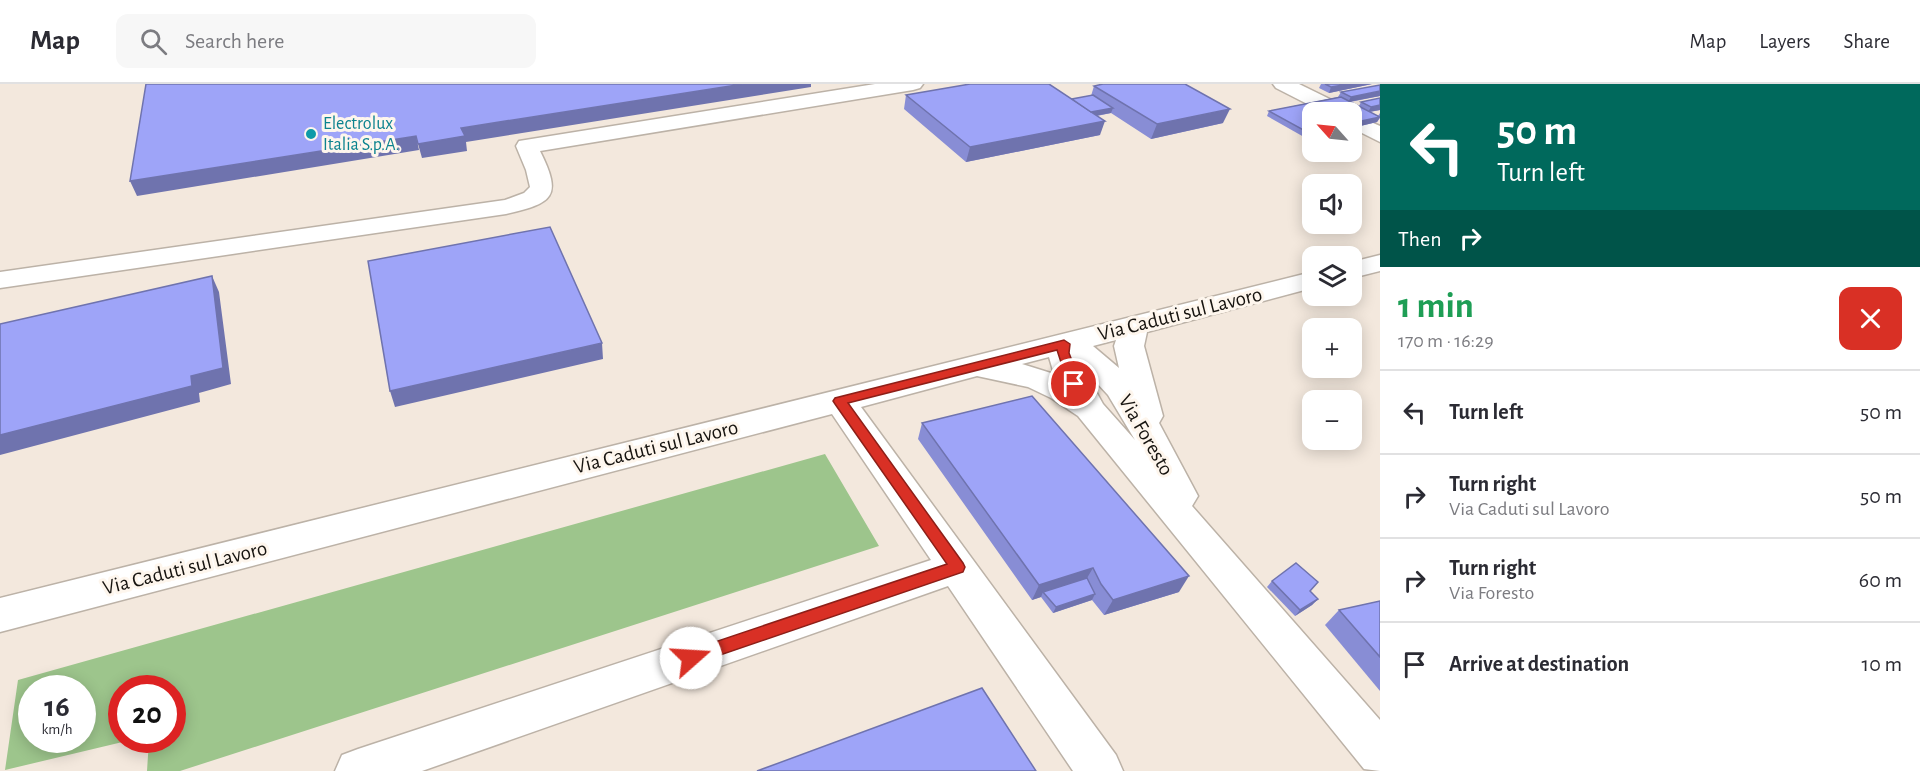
<!DOCTYPE html>
<html lang="en">
<head>
<meta charset="utf-8">
<style>
	body { margin:0; font-family:"Alegreya Sans",sans-serif; background:#f7f7f7; color:#2b2b33; height:100vh; display:flex; flex-direction:column; font-size:22px; white-space:nowrap }
	* { box-sizing:border-box; margin:0 }
	p { font-size:20px; color:#7c7c81 }
	.icon { flex:none; width:33px; height:33px; fill:none; stroke:currentColor; stroke-width:2; stroke-linecap:round; stroke-linejoin:round }
	.map { position:relative; flex:1; overflow:hidden }
	.panel { display:flex; flex-direction:column; background:#fff; width:540px }
	.panel>* { flex:none }
	.hud { background:#00695c; color:#fff; overflow:hidden }
	.needle { width:39px; rotate:297deg }
	.tools { position:absolute; left:1302px; top:18px; display:grid; gap:12px }
	.tools a { display:grid; place-items:center; width:60px; height:60px; border-radius:12px; background:#fff; box-shadow:0 3px 15px #0003; font-size:30px }
	.speed { position:absolute; left:18px; top:591px; display:flex; gap:12px; font-size:30px; font-weight:700; text-align:center }
	.speed>* { display:grid; place-content:center; width:78px; height:78px; border-radius:50%; background:#fff; box-shadow:0 3px 15px #0003; line-height:1 }
	.speed small { font-size:15px; font-weight:400 }
	.speed .limit { border:9px solid #d22; background:#fff; color:#111 }
	.pin { position:absolute; display:grid; place-items:center; width:51px; height:51px; color:#fff; margin:-26px; border:3px solid #fff; border-radius:50%; box-shadow:0 2px 6px #0007 }
	.me { position:absolute; width:66px; margin:-33px; rotate:71deg; stroke-linejoin:round; filter:drop-shadow(0 0 4px #0008) }
	.turn { display:flex; align-items:center; gap:21px; height:126px; padding:0 18px; font-size:27px }
	.turn .icon { width:78px; height:78px; stroke-width:2.5 }
	.turn b { display:block; font-size:42px; line-height:51px }
	.then { display:flex; align-items:center; height:57px; padding:0 18px; background:#0003; gap:12px; font-size:22px }
	.round { display:grid; place-items:center; flex:none; width:63px; height:63px; border-radius:12px; background:#f7f7f7 }
	.head { display:flex; align-items:center; justify-content:space-between; height:102px; padding:0 18px }
	h1 { font-size:36px; font-weight:700; line-height:45px; color:#1e9e55 }
	ul { padding:0; list-style:none }
	li { display:flex; align-items:center; gap:18px; height:84px; padding:0 18px; border-top:2px solid #e1e1e2 }
	li div { flex:1 }
	li b { display:block; font-size:22px }
	li em { font-style:normal }
	header { display:flex; align-items:center; gap:36px; box-sizing:border-box; height:84px; padding:0 30px; background:#fff; border-bottom:2px solid #e1e1e2 }
	header strong { font-size:28px }
	nav { display:flex; gap:33px; margin-inline-start:auto; font-size:21px }
	.search { width:420px; height:54px; background:#f7f7f7; display:flex; align-items:center; gap:15px; box-sizing:border-box; padding:0 21px; border-radius:12px; color:#7c7c81; font-size:22px }
	main { display:flex; flex:1; min-height:0 }
	.map>svg:first-child { display:block }
</style>
</head>
<body>
<header>
<strong>Map</strong>
<div class="search"><svg class="icon" aria-label="search" viewBox="0 0 24 24"><circle cx="10" cy="10" r="6"/><path d="M15 15l6 6"/></svg>Search here</div>
<nav><a>Map</a><a>Layers</a><a>Share</a></nav>
</header>
<main>
<div class="map">
<svg width="1380" height="687" viewBox="0 0 1380 687">
	<rect width="100%" height="100%" fill="#f3e8dd"/>
	<path fill="#9dc58c" fill-rule="evenodd" d="M 825,370 L 879,462 L 180,687 L 147,687 L 149,656 L 172,656 L 172,604 L 122,604 L 122,656 L 131,656 L 5,686 L 18,596 ZM 32,604 L 82,604 L 82,656 L 32,656 Z"/>
	<g fill="none" stroke-linecap="round" stroke-linejoin="round">
		<g stroke="#bcb2a7" stroke-width="3">
			<g id="minor">
				<path d="M 875,0 L 923,0 L 920,4 L 913,6 L 540,67 C 563,113 553,119 506,130 L 0,204 L 0,188 L 505,116 L 524,109 L 530,103 L 526,86 L 516,62 L 519,57 Z"/>
				<path d="M 1273,0 L 1299,0 L 1346,23 L 1349,28 L 1323,28 L 1276,4 Z"/>
				<path d="M 1352,30 L 1380,42 L 1380,58 L 1352,44 Z"/>
				<path d="M 1380,171 L 1380,187 L 1352,194 L 1352,178 Z"/>
				<path d="M 1312,188 L 1312,204 L 1147,248 L 1144,262 L 1163,332 L 1159,339 L 1198,412 L 1192,422 L 1380,636 L 1380,687 L 1364,685 L 1078,332 L 1051,314 L 1028,303 L 977,292 L 861,323 L 1116,671 L 1123,687 L 1073,687 L 948,502 L 422,687 L 335,687 L 342,671 L 358,665 L 931,476 L 832,330 L 0,548 L 0,514 ZM 1116,256 L 1114,262 L 1119,284 L 1093,262 ZM 1049,273 L 1054,290 L 1022,280 ZM 1083,284 L 1108,311 L 1135,356 L 1103,320 Z"/>
			</g>
		</g>
		<use href="#minor" fill="#fff" fill-rule="evenodd"/>
	</g>
	<g fill="#888dd5">
		<path d="M 1321,0 L 1372,0 L 1329,9 L 1319,4 Z"/>
		<path d="M 1094,2 L 1223,39 L 1151,55 L 1111,29 L 1097,32 L 1100,51 L 966,78 L 904,25 L 906,11 L 1072,15 L 1091,12 Z"/>
		<path d="M 1341,8 L 1380,12 L 1350,18 L 1359,22 L 1361,18 L 1380,26 L 1370,28 L 1378,32 L 1380,29 L 1380,34 L 1377,38 L 1352,44 L 1352,28 L 1312,52 L 1304,53 L 1267,32 L 1269,27 L 1338,13 Z"/>
		<path d="M 922,339 L 1179,508 L 1104,531 L 1092,516 L 1053,529 L 1041,513 L 1032,516 L 918,355 Z"/>
		<path d="M 1272,497 L 1310,507 L 1318,515 L 1312,521 L 1295,532 L 1267,503 Z"/>
		<path d="M 1380,517 L 1380,607 L 1325,541 L 1339,526 Z"/>
	</g>
	<g fill="#6f73ae">
		<path d="M 743,0 L 811,0 L 811,3 L 466,58 L 467,67 L 422,74 L 418,60 L 461,44 Z"/>
		<path d="M 1349,0 L 1372,0 L 1329,9 L 1331,3 Z"/>
		<path d="M 1380,7 L 1380,12 L 1348,18 L 1351,13 Z"/>
		<path d="M 1380,21 L 1380,26 L 1368,28 L 1371,23 Z"/>
		<path d="M 1113,24 L 1111,29 L 1077,35 L 1078,30 Z"/>
		<path d="M 1230,25 L 1223,39 L 1151,55 L 1157,40 Z"/>
		<path d="M 1380,33 L 1377,38 L 1352,44 L 1352,39 Z"/>
		<path d="M 1105,37 L 1100,51 L 966,78 L 970,63 Z"/>
		<path d="M 1312,47 L 1312,52 L 1304,53 L 1307,48 Z"/>
		<path d="M 416,52 L 419,66 L 137,112 L 130,97 Z"/>
		<path d="M 212,192 L 219,208 L 231,300 L 199,309 L 200,318 L 0,371 L 0,351 Z"/>
		<path d="M 602,259 L 603,275 L 395,323 L 390,307 Z"/>
		<path d="M 1093,484 L 1084,499 L 1043,508 L 1041,513 L 1032,516 L 1039,501 Z"/>
		<path d="M 1189,492 L 1179,508 L 1104,531 L 1113,516 Z"/>
		<path d="M 1095,510 L 1092,516 L 1053,529 L 1056,523 Z"/>
		<path d="M 1318,515 L 1312,521 L 1295,532 L 1300,526 Z"/>
	</g>
	<g fill="#9ea4f8" stroke="#6f73ae" stroke-width="1.5">
		<path d="M 146,0 L 743,0 L 461,44 L 465,52 L 418,60 L 416,52 L 130,97 Z"/>
		<path d="M 970,0 L 1049,0 L 1105,37 L 970,63 L 906,11 Z"/>
		<path d="M 1103,0 L 1185,0 L 1230,25 L 1157,40 L 1094,2 Z"/>
		<path d="M 1325,0 L 1349,0 L 1331,3 Z"/>
		<path d="M 1380,1 L 1380,7 L 1351,13 L 1341,8 Z"/>
		<path d="M 1093,11 L 1113,24 L 1091,28 L 1072,15 Z"/>
		<path d="M 1341,13 L 1380,33 L 1352,39 L 1352,28 L 1312,28 L 1312,47 L 1307,48 L 1269,27 Z"/>
		<path d="M 1380,14 L 1380,21 L 1371,23 L 1361,18 Z"/>
		<path d="M 550,143 L 602,259 L 390,307 L 368,177 Z"/>
		<path d="M 212,192 L 223,284 L 191,292 L 192,302 L 0,351 L 0,240 Z"/>
		<path d="M 1032,312 L 1189,492 L 1113,516 L 1101,500 L 1093,484 L 1039,501 L 922,339 Z"/>
		<path d="M 1296,479 L 1318,498 L 1310,507 L 1318,515 L 1300,526 L 1272,497 Z"/>
		<path d="M 1087,494 L 1095,510 L 1056,523 L 1043,508 Z"/>
		<path d="M 1380,517 L 1380,573 L 1339,526 Z"/>
		<path d="M 982,604 L 1036,687 L 757,687 Z"/>
	</g>
	<path fill="#d93025" stroke="#8d1f18" stroke-width="1.5" d="M 1064,256 L 1070,260 L 1069,269 L 1081,300 L 1079,303 L 1070,303 L 1068,300 L 1057,266 L 848,319 L 963,479 L 965,483 L 963,488 L 691,581 L 685,579 L 682,574 L 685,568 L 947,480 L 835,320 L 833,317 L 835,314 Z"/>
	<circle fill="#0f9aa8" stroke="#fef6ed" stroke-width="2" cx="311" cy="50" r="6"/>
	<g text-anchor="middle" dominant-baseline="central" stroke-width="6" stroke-linejoin="round" paint-order="stroke">
		<g font-size="18" fill="#0d838f" stroke="#fef6ed" text-anchor="start">
			<text x="323" y="40">Electrolux<tspan x="323" dy="21">Italia S.p.A.</tspan></text>
		</g>
		<g font-size="21" fill="#16130f" stroke="#fef6ed">
			<text transform="translate(1180 230) rotate(-14)">Via Caduti sul Lavoro</text>
			<text transform="translate(1146 351) rotate(60)">Via Foresto</text>
			<text transform="translate(656 363) rotate(-14)">Via Caduti sul Lavoro</text>
			<text transform="translate(185 484) rotate(-14)">Via Caduti sul Lavoro</text>
		</g>
	</g>
</svg>
<div class="tools">
<a><svg class="needle" viewBox="-14 -14 28 28"><path d="M0-13l5 13h-10z" fill="#e53935"/><path d="M0 13l5-13h-10z" fill="#7c7c81"/></svg></a>
<a><svg class="icon" aria-label="sound" viewBox="0 0 24 24"><path d="M4 9h4l5-4v14l-5-4H4zM17 9q2 3 0 6"/></svg></a>
<a><svg class="icon" aria-label="layers" viewBox="0 0 24 24"><path d="M12 4l9 5-9 5-9-5zM3 14l9 5 9-5"/></svg></a>
<a>+</a>
<a>−</a>
</div>
<div class="speed"><div>16<small>km/h</small></div><div class="limit">20</div></div>
<div class="pin" style="left:1074px;top:300px;background:#d93025"><svg class="icon" aria-label="arrive" viewBox="0 0 24 24"><path d="M6 21V4h12l-3 4 3 4H6"/></svg></div>
<svg class="me" style="left:691px;top:574px" viewBox="-20 -20 40 40"><circle r="19" fill="#fff"/><path d="M0-13L10 11 0 6-10 11z" fill="#d93025"/></svg>
</div>
<section class="panel">
<div class="hud">
<div class="turn"><svg class="icon" aria-label="left" viewBox="0 0 24 24"><path d="M17 20v-9H6M10 6l-5 5 5 5"/></svg><div><b>50 m</b>Turn left</div></div>
<div class="then">Then<svg class="icon" aria-label="right" viewBox="0 0 24 24"><path d="M7 20v-9h11M14 6l5 5-5 5"/></svg></div>
</div>
<div class="head"><div><h1>1 min</h1><p>170 m · 16:29</p></div><a class="round" style="background:#d93025;color:#fff"><svg class="icon" aria-label="close" viewBox="0 0 24 24"><path d="M6 6l12 12M18 6L6 18"/></svg></a></div>
<ul>
<li><svg class="icon" aria-label="left" viewBox="0 0 24 24"><path d="M17 20v-9H6M10 6l-5 5 5 5"/></svg><div><b>Turn left</b></div><em>50 m</em></li>
<li><svg class="icon" aria-label="right" viewBox="0 0 24 24"><path d="M7 20v-9h11M14 6l5 5-5 5"/></svg><div><b>Turn right</b><p>Via Caduti sul Lavoro</p></div><em>50 m</em></li>
<li><svg class="icon" aria-label="right" viewBox="0 0 24 24"><path d="M7 20v-9h11M14 6l5 5-5 5"/></svg><div><b>Turn right</b><p>Via Foresto</p></div><em>60 m</em></li>
<li><svg class="icon" aria-label="arrive" viewBox="0 0 24 24"><path d="M6 21V4h12l-3 4 3 4H6"/></svg><div><b>Arrive at destination</b></div><em>10 m</em></li>
</ul>
</section>
</main>
</body>
</html>
